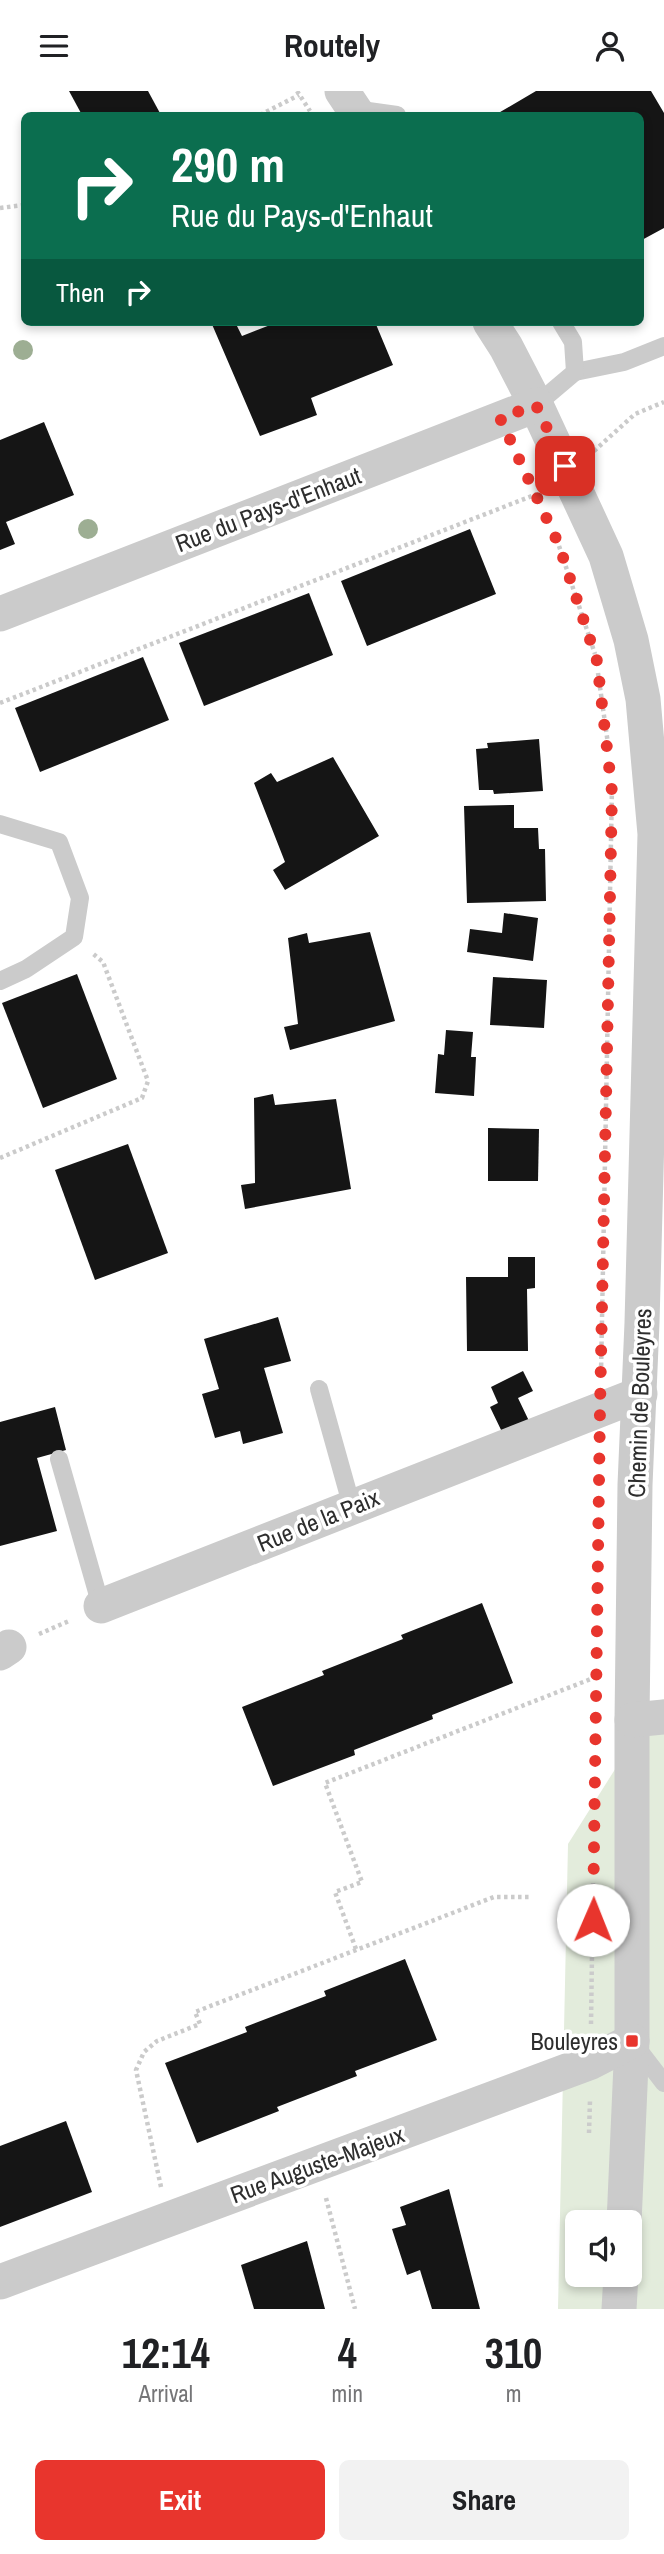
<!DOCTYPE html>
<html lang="en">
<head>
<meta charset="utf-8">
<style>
	body { margin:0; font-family:"Archivo Narrow",sans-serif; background:#f2f2f2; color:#202124; height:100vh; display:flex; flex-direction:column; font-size:26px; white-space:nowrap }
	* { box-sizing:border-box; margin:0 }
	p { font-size:23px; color:#757577 }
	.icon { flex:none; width:38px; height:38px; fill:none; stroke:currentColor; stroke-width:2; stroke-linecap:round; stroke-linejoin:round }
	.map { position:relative; height:2218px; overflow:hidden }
	.drawer { display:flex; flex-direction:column; background:#fff; flex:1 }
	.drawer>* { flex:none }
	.banner { position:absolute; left:21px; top:21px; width:623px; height:214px; border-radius:10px; box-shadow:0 4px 10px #0003; background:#0b6e4f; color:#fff; overflow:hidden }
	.fabs { position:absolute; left:565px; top:2119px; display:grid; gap:14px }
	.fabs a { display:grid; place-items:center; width:77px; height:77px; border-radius:10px; background:#fff; box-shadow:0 4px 10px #0003; font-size:35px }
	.pin { position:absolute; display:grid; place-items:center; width:60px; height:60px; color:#fff; margin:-30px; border-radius:14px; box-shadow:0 4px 10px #0006 }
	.me { position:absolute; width:77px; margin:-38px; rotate:1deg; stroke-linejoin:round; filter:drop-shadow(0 0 5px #0008) }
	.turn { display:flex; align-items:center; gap:24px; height:147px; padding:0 35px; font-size:32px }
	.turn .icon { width:91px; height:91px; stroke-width:2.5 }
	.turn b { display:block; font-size:49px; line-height:60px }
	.then { display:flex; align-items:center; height:66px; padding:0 35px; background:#0003; gap:14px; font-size:26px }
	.eta { display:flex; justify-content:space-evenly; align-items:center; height:119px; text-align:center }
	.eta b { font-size:42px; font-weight:800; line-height:49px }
	.cta { display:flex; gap:14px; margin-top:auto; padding:14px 35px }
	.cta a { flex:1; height:80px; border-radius:10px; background:#e8352d; color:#fff; font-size:28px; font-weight:800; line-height:80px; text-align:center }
	.cta a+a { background:#f2f2f2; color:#202124 }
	header { display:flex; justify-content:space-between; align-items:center; height:91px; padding:0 35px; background:#fff; font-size:32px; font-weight:800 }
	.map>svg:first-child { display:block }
</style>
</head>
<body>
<header><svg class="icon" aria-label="menu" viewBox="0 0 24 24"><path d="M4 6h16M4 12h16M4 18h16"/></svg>Routely<svg class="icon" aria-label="person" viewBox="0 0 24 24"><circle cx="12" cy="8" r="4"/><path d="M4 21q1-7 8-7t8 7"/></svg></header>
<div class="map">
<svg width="664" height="2218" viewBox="0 0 664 2218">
	<rect width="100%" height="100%" fill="#fff"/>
	<path fill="#e3ecdc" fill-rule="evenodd" d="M 664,1608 L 664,2218 L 558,2218 L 568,1753 L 658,1610 ZM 578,2132 L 630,2132 L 630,2184 L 578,2184 Z"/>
	<g fill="#151515">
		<path d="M 69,0 L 148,0 L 161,24 L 82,24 Z"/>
		<path d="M 536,0 L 651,0 L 664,22 L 664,137 L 640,150 L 640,24 L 495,24 Z"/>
		<path d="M 211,231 L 235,231 L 242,245 L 278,231 L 375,231 L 393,274 L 311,307 L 317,324 L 260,345 Z"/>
		<path d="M 44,331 L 74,404 L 6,431 L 15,453 L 0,459 L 0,349 Z"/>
		<path d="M 470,438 L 496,503 L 367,555 L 341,490 Z"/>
		<path d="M 309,502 L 333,564 L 204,615 L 179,552 Z"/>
		<path d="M 143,566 L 169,629 L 40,681 L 15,617 Z"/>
		<path d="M 539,648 L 543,700 L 494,703 L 493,699 L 479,699 L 476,658 L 488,657 L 487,652 Z"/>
		<path d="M 333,666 L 379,745 L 285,799 L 273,779 L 285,771 L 254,692 L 271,682 L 277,691 Z"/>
		<path d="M 514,714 L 514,737 L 538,737 L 539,758 L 545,758 L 546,810 L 467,812 L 464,715 Z"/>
		<path d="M 504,822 L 538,827 L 533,870 L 467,861 L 470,838 L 502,842 Z"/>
		<path d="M 370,841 L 395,930 L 290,959 L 284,936 L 298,933 L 288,847 L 307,842 L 309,852 Z"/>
		<path d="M 77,883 L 117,988 L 43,1017 L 2,912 Z"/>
		<path d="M 493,886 L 547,889 L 544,937 L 490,934 Z"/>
		<path d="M 446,939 L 473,941 L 471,966 L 476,966 L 474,1005 L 435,1002 L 438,963 L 444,964 Z"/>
		<path d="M 273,1003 L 275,1014 L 336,1008 L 351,1098 L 245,1118 L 241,1094 L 255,1092 L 254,1007 Z"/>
		<path d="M 488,1037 L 539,1038 L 538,1090 L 488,1090 Z"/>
		<path d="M 128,1053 L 168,1162 L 95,1189 L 55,1079 Z"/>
		<path d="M 508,1166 L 535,1166 L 535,1197 L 527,1198 L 528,1260 L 467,1260 L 466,1186 L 508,1186 Z"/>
		<path d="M 278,1226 L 291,1270 L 264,1277 L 283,1342 L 243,1353 L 240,1340 L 215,1347 L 202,1303 L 219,1298 L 204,1248 Z"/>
		<path d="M 523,1280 L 533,1300 L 518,1307 L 529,1330 L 503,1343 L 490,1316 L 498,1312 L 491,1296 Z"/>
		<path d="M 55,1316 L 66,1359 L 37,1367 L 57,1440 L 0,1455 L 0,1331 Z"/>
		<path d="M 482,1512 L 513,1592 L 432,1624 L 433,1628 L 354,1659 L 355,1664 L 273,1695 L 242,1616 L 324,1584 L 322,1580 L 403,1548 L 401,1544 Z"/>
		<path d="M 405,1868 L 437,1949 L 355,1980 L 357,1985 L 277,2016 L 279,2020 L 197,2052 L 165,1972 L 247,1941 L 245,1936 L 326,1905 L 324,1900 Z"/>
		<path d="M 66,2030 L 92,2101 L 0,2136 L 0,2055 Z"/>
		<path d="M 449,2098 L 480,2218 L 432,2218 L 420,2179 L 407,2184 L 392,2138 L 406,2134 L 400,2116 Z"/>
		<path d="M 307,2150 L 325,2218 L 254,2218 L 241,2174 Z"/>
	</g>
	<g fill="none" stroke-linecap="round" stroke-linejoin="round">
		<g stroke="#cbcbcb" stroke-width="4.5" stroke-dasharray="3.5 3.5" stroke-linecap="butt">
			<path d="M 297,0 L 310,20"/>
			<path d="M 260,24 L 299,4"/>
			<path d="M 0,117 L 24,114"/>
			<path d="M 594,360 L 635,323 L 664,311"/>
			<path d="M 559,455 L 595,563"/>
			<path d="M 598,582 L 608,653"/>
			<path d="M 0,612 L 537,403"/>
			<path d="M 0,1067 L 142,1007 L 148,990 L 103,871 L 92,862"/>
			<path d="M 601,1282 L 612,696"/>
			<path d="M 39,1543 L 69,1530"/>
			<path d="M 356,1858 L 335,1801 L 362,1791 L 325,1692 L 596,1586"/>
			<path d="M 591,1933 L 593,1792"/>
			<path d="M 589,2042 L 590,2009"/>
			<path d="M 161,2096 L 136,1979 L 144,1961 L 157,1950 L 200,1933 L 195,1921 L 494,1806 L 532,1806"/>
			<path d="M 326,2107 L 355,2218"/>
		</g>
		<g stroke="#cbcbcb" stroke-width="18">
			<path d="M 354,18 L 397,24"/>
			<path d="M 575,281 L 624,271 L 664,255"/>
			<path d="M 536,314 L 575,281 L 573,251 L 561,231"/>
			<path d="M 0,733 L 59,751 L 80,807 L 74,846 L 26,878 L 0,890"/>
			<path d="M 319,1298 L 352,1416"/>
			<path d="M 59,1368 L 101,1515"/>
			<path d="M 634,1953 L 664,1992"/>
		</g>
		<g stroke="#cbcbcb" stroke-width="35">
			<path d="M 342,0 L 358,24"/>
			<path d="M 490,231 L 506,256 L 536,314 L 606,465 L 631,549 L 643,608 L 655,743 L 642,1232 L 635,1394 L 632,1629 L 632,1950 L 624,2132"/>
			<path d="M 0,523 L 536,314"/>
			<path d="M 101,1515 L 640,1303"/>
			<path d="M 0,1562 L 9,1556"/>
			<path d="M 632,1629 L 664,1626"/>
			<path d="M 0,2191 L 591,1971 L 632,1950"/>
			<path d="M 619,2218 L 621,2184"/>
		</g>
	</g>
	<g fill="#9dae93">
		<circle cx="23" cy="259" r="10"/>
		<circle cx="88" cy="438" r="10"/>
	</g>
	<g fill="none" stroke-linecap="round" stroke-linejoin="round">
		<path stroke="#e8352d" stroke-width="12" stroke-dasharray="0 21.6" d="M 565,375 L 536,314 L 500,327 L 559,454 L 597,570 L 612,701 L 600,1318 L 593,1829"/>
	</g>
	<rect fill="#e8352d" stroke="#fff" stroke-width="2.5" x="625" y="1943" width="14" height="14" rx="3.5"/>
	<g text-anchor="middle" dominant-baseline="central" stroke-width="7" stroke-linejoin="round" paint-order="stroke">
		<g font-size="24" fill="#2e2e2e" stroke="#fff">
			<text transform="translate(268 418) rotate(-21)">Rue du Pays-d'Enhaut</text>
			<text transform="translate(639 1312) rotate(-88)">Chemin de Bouleyres</text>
			<text transform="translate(318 1429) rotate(-22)">Rue de la Paix</text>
			<text transform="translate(317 2073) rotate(-20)">Rue Auguste-Majeux</text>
		</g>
		<g font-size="24" fill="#2e2e2e" stroke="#fff" text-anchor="end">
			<text x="618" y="1950">Bouleyres</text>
		</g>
	</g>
</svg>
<div class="fabs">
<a><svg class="icon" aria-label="sound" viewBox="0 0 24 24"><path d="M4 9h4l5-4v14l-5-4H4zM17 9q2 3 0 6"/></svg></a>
</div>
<div class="pin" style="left:565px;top:375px;background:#d93025"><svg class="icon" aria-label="arrive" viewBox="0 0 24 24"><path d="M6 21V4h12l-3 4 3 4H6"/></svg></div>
<svg class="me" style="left:593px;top:1829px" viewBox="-20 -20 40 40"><circle r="19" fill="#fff"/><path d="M0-13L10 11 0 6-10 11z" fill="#e8352d"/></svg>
<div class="banner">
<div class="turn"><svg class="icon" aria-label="right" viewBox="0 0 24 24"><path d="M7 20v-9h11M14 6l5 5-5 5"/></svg><div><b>290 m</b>Rue du Pays-d'Enhaut</div></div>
<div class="then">Then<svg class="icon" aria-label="right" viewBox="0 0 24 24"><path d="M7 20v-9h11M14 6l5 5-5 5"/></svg></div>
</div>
</div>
<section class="drawer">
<div class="eta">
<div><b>12:14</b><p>Arrival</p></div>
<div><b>4</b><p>min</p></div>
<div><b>310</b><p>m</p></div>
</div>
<div class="cta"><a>Exit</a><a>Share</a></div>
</section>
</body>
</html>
